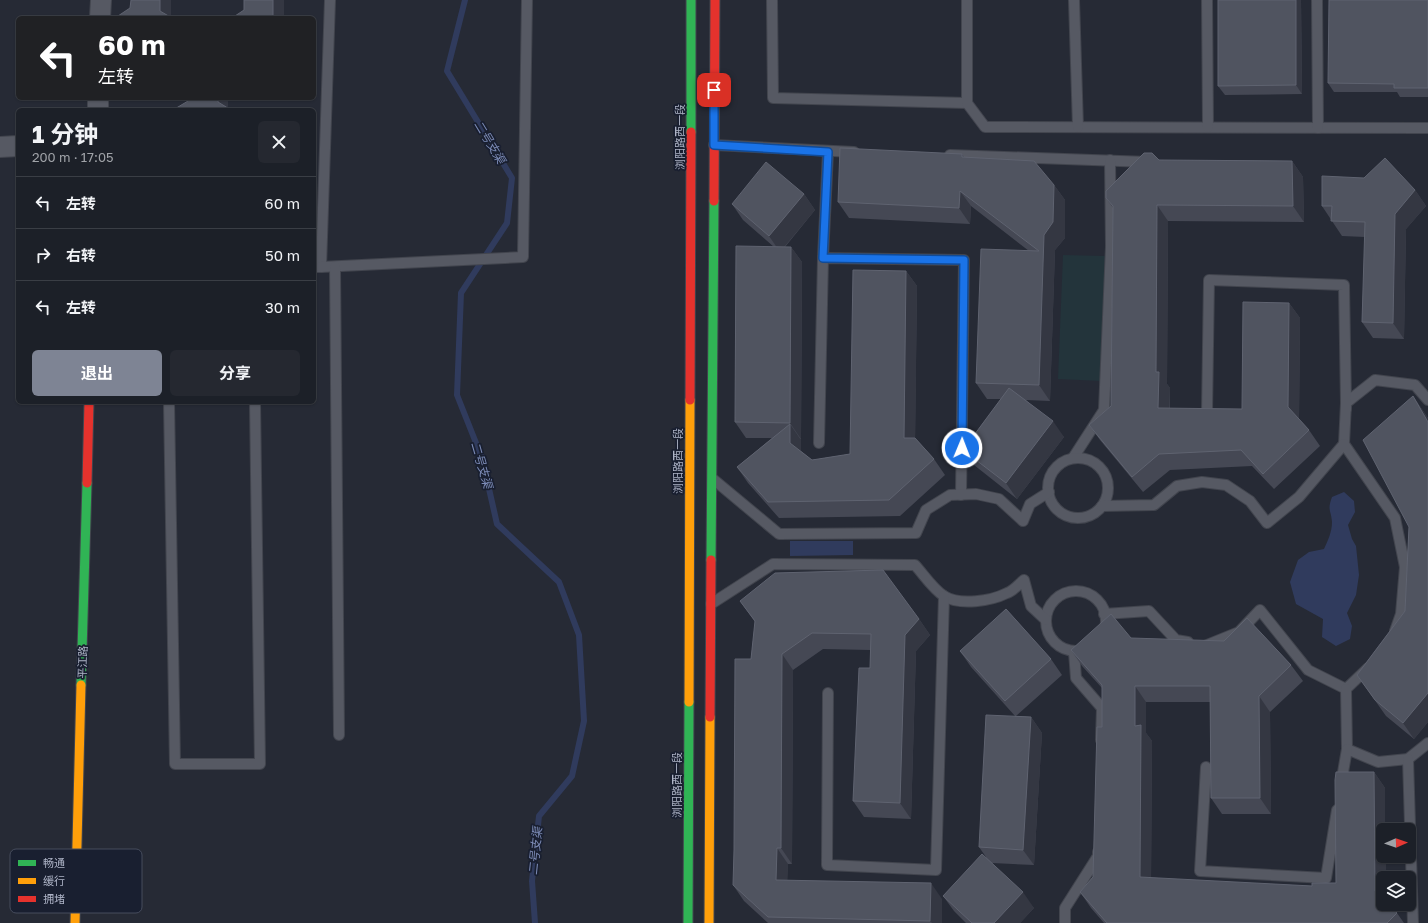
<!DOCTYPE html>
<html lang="zh">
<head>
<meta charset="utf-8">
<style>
	body { margin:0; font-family:"Golos Text","Noto Sans SC",sans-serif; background:#252830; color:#f1f3f6; height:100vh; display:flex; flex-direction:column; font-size:15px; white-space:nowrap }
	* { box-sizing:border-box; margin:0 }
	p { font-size:13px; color:#a0a3a8 }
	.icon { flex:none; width:22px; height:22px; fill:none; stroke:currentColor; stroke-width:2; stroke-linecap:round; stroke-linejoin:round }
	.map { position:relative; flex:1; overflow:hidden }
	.details { position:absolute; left:16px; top:108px; width:300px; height:296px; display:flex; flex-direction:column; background:#1c2028; border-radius:6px; box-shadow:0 1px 3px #0004,0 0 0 1px #3a3e45 }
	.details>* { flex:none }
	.top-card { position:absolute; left:16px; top:16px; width:300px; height:84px; border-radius:6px; box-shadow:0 1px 3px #0004,0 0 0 1px #3a3e45; background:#202124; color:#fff; overflow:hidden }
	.needle { width:26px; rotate:88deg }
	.controls { position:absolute; left:1376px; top:823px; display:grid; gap:8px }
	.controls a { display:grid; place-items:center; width:40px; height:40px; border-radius:6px; background:#1c2028; box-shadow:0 1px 3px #0004,0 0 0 1px #3a3e45; font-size:20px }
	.pin { position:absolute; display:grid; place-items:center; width:34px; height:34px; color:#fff; margin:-17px; border-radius:8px; box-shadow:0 2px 6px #0006 }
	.me { position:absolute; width:44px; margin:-22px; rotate:1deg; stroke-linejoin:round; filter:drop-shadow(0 0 3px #0008) }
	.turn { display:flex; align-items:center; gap:14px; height:84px; padding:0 16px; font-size:18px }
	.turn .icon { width:52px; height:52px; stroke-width:2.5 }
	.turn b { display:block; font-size:28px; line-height:34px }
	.round { display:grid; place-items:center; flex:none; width:42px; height:42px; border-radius:6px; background:#252830 }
	.summary { display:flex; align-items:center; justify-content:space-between; height:68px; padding:0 16px }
	h1 { font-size:24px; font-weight:700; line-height:30px }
	.cta { display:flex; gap:8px; margin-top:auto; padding:8px 16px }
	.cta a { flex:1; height:46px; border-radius:6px; background:#7e8494; color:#fff; font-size:16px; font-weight:700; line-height:46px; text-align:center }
	.cta a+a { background:#252830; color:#f1f3f6 }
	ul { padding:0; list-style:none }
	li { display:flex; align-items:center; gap:12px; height:52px; padding:0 16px; border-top:1px solid #3a3e45 }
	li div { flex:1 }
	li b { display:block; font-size:15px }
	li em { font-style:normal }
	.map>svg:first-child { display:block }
</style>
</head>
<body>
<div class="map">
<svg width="1428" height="923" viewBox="0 0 1428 923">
	<rect width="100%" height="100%" fill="#262a35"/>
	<path fill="#23343b" d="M 1063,255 L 1105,256 L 1101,381 L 1058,379 Z"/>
	<g fill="#303b5d">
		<path d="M 1344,492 L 1354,501 L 1355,512 L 1348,525 L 1352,539 L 1356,546 L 1359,575 L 1356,595 L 1347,613 L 1352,626 L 1350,639 L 1336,646 L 1322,637 L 1323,619 L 1296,604 L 1290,582 L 1298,560 L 1309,552 L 1324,549 C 1328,540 1332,532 1332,522 C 1331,509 1327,511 1332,497 Z"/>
		<path d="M 790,541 L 853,541 L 853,555 L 790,556 Z"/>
	</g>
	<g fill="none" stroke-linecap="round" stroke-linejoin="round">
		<path stroke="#303b5d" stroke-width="6" d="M 465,0 L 447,71 L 512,178 L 507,223 L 461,293 L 457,395 L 482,458 L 497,524 L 559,582 L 579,635 L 584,721 L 572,776 L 539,816 L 532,881 L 535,923"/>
		<g stroke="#42454e" stroke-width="12">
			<g id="lane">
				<path d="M 772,0 L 773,98 L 967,103"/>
				<path d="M 967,0 L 967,103 L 985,127 L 1428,128"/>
				<path d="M 1074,0 L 1078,127"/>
				<path d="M 1207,0 L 1208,127"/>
				<path d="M 1317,0 L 1318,128"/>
				<path d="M 714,145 L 854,152"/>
				<path d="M 950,155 L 1148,162"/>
				<path d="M 823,258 L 828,152"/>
				<path d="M 314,267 L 321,267 L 330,0"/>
				<path d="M 321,267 L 523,257 L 527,0"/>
				<path d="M 335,267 L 339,735"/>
				<path d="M 169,402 L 175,764 L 260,764 L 255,402"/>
				<path d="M 1346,409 L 1346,403 L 1375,380 L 1415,385 L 1428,400"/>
				<path d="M 1207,413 L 1209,280 L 1344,285 L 1346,403 L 1344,444"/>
				<path d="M 819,443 L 823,258 L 964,260 L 961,495"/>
				<path d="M 1073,458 L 1104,410 L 1111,247 L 1110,160"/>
				<circle cx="1078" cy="488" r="30"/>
				<path d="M 713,479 L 779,534 L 916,533 L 926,510 L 950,495 L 976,494 L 999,499 L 1023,521 L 1030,504 L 1049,492"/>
				<path d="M 1102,506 L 1154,505 L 1177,486 L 1202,482 L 1226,485 L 1250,501 L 1267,523 L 1299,497 L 1344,444 L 1395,518 L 1405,567 L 1401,614 L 1395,631"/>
				<circle cx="1076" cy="621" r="30"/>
				<path d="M 711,604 L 773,564 L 915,565 C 924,575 933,589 944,596 C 960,606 991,601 1007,593 C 1013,591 1019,584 1024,580 L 1031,606 L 1046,620"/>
				<path d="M 1104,614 L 1149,611 L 1176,640 L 1188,642"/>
				<path d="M 1207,645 L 1239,632 L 1260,610 L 1308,670 L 1346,689 L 1368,668"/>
				<path d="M 1074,652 L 1076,678 L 1102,708 L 1101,740"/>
				<path d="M 1346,689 L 1347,749 L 1378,762 L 1408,759 L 1428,743"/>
				<path d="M 828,693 L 827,865 L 936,870 L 944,596"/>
				<path d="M 1408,759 L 1413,923"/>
				<path d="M 1206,767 L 1200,871 L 1326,878 L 1337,810"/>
				<path d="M 1341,784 L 1347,749"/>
				<path d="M 1065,923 L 1065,908 L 1098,856 L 1098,852"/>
			</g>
		</g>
		<g stroke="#42454e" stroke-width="22">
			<g id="street">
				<path d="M 100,18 L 101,0"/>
				<path d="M 98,110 L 98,98"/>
				<path d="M 0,147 L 18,146"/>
			</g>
		</g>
		<g stroke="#42454e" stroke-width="11">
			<g id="fast">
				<path d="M 691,132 L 691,0"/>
				<path d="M 711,560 L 714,201"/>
				<path d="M 81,685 L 87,483"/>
				<path d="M 688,923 L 689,702"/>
			</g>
		</g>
		<g stroke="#42454e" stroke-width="11">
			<g id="slow">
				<path d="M 689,702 L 690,400"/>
				<path d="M 75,923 L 81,685"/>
				<path d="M 709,923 L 710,717"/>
			</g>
		</g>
		<g stroke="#42454e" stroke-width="11">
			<g id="jam">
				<path d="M 714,201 L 715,0"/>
				<path d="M 690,400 L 691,132"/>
				<path d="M 87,483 L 89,402"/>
				<path d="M 710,717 L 711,560"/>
			</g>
		</g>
		<use href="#lane" stroke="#565963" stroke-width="10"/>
		<use href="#street" stroke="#565963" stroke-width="20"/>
		<use href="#fast" stroke="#30b455" stroke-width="9"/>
		<use href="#slow" stroke="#ff9f0a" stroke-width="9"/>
		<use href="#jam" stroke="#e5322d" stroke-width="9"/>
	</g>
	<g fill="#454854">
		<path d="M 1301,0 L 1302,94 L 1225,95 L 1218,86 Z"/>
		<path d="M 1428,0 L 1428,97 L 1400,97 L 1397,92 L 1334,92 L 1328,83 Z"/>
		<path d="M 962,154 L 964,157 L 1054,185 L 1065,200 L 1065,238 L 1055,250 L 1050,401 L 1026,400 L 1064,437 L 1017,499 L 974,465 L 963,450 L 1001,399 L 987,399 L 976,383 L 1029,251 L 971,206 L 970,224 L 849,218 L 838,202 Z"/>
		<path d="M 1159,160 L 1292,161 L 1303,177 L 1304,222 L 1168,221 L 1167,384 L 1170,388 L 1170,408 L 1242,409 L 1289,303 L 1300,318 L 1299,419 L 1309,430 L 1320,446 L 1274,489 L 1252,466 L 1170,470 L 1143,492 L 1100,440 L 1089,425 L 1111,406 L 1113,208 L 1106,198 Z"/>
		<path d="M 1415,190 L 1426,206 L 1406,229 L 1404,339 L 1373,338 L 1362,322 L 1365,237 L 1342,236 L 1322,206 Z"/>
		<path d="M 804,194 L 815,210 L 785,247 L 791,247 L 802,262 L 801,439 L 800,439 L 801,440 L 801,451 L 812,460 L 850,454 L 906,271 L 917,286 L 915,438 L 934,459 L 945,475 L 900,516 L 779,518 L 748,483 L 737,467 L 772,438 L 746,438 L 735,422 L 774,247 L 743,220 L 732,204 Z"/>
		<path d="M 1413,396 L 1428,418 L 1428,722 L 1414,739 L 1386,716 L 1357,675 L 1405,611 L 1409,527 Z"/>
		<path d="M 740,601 L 919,619 L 930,635 L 916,651 L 911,819 L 864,817 L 853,801 L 870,668 L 870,650 L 823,649 L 793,670 L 792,864 L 788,864 L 787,880 L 942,899 L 942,923 L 768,923 L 744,901 L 733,885 L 751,659 L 755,622 Z"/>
		<path d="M 1131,638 L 1291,665 L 1303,681 L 1270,712 L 1271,814 L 1222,814 L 1211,798 L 1210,702 L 1146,702 L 1146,733 L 1152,741 L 1151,878 L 1312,886 L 1336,883 L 1374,772 L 1385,788 L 1385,830 L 1383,830 L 1383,904 L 1397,913 L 1404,923 L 1104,923 L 1091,908 L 1080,892 L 1093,877 L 1102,727 L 1102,688 L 1082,666 L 1071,650 Z"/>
		<path d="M 960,651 L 1051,659 L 1062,675 L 1016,716 L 1031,717 L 1042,733 L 1034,865 L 992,863 L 1034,908 L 1020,923 L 966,923 L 954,911 L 943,896 L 986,857 L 979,847 L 1015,716 L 971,667 Z"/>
	</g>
	<g fill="#343742">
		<path d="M 160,0 L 171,0 L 171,18 L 160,11 Z"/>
		<rect x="273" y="0" width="11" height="18"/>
		<path d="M 1296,0 L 1301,0 L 1302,94 L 1296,85 Z"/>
		<path d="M 218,98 L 228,98 L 228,110 L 218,102 Z"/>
		<path d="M 1292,161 L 1303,177 L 1304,222 L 1293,206 Z"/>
		<path d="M 1054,185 L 1065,200 L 1065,238 L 1055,250 L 1050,401 L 1039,385 L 1044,235 Z"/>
		<path d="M 1415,190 L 1426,206 L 1406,229 L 1404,339 L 1393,323 L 1395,214 Z"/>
		<path d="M 960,191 L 971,206 L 970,224 L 959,208 Z"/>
		<path d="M 804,194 L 815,210 L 780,252 L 769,236 Z"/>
		<path d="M 1157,205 L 1168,221 L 1167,384 L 1170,388 L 1169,424 L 1158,408 L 1156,372 Z"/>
		<path d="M 791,247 L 802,262 L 801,439 L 790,423 Z"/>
		<path d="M 906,271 L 917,286 L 915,454 L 904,438 Z"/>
		<path d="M 1289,303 L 1300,318 L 1299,423 L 1288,407 Z"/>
		<path d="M 1413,396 L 1428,418 L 1428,422 Z"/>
		<path d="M 1053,421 L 1064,437 L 1017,499 L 1006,483 Z"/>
		<path d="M 790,424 L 801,440 L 801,458 L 790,443 Z"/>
		<path d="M 919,619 L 930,635 L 916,651 L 911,819 L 900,803 L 905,635 Z"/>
		<path d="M 782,654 L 793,670 L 792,864 L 781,848 Z"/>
		<path d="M 1135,686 L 1146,702 L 1146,733 L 1152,741 L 1151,893 L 1140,877 L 1135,726 Z"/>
		<path d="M 1428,693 L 1428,722 L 1414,739 L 1403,723 Z"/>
		<path d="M 1259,696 L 1270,712 L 1271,814 L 1260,798 Z"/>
		<path d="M 1031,717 L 1042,733 L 1034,865 L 1023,850 Z"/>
		<path d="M 1374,772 L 1385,788 L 1385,830 L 1383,830 L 1383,856 L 1386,856 L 1386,878 L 1383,878 L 1383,902 L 1375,891 Z"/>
		<path d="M 777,848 L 788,864 L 787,895 L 776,880 Z"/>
		<path d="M 931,883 L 942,899 L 942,923 L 932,923 L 930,921 Z"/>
		<path d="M 1023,892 L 1034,908 L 1020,923 L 994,923 Z"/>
	</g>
	<g fill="#505460" stroke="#5f6370">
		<path d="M 131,0 L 160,0 L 160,11 L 172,18 L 115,18 L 130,8 Z"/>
		<path d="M 244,0 L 273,0 L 273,17 L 274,18 L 232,18 L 244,10 Z"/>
		<path d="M 1218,0 L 1296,0 L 1296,85 L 1218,86 Z"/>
		<path d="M 1329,0 L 1428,0 L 1428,88 L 1394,88 L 1394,84 L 1328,83 Z"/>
		<path d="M 188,98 L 218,98 L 218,102 L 231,110 L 173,110 L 188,101 Z"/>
		<path d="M 840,148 L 962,154 L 962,157 L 1034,161 L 1054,185 L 1053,222 L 1044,235 L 1039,385 L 976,383 L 981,249 L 1039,251 L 960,191 L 959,208 L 838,202 Z"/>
		<path d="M 1144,153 L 1152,153 L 1159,160 L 1292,161 L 1293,206 L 1157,205 L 1156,372 L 1159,372 L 1158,408 L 1242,409 L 1243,302 L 1289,303 L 1288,407 L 1309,430 L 1263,474 L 1241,450 L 1159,454 L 1132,477 L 1089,425 L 1111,406 L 1113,206 L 1106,198 L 1106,191 Z"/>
		<path d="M 1385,158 L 1415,190 L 1395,214 L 1393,323 L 1362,322 L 1365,222 L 1331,221 L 1332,206 L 1322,206 L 1322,176 L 1364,178 Z"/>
		<path d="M 766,162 L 804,194 L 769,236 L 732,204 Z"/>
		<path d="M 736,246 L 791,247 L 790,423 L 735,422 Z"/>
		<path d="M 853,270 L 906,271 L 904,438 L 915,438 L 934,459 L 889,500 L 768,502 L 737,467 L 790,424 L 790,443 L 812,460 L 850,454 Z"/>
		<path d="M 1009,388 L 1053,421 L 1006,483 L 963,450 Z"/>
		<path d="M 1413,396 L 1428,422 L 1428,693 L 1403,723 L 1375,700 L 1357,675 L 1405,611 L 1409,527 L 1363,440 Z"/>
		<path d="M 883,570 L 919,619 L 905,635 L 900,803 L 853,801 L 859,668 L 870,668 L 871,634 L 812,633 L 782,654 L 781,848 L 777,848 L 776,880 L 931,883 L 930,921 L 768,917 L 733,885 L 734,850 L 735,659 L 751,659 L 755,621 L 740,601 L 775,573 Z"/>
		<path d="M 1006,609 L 1051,659 L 1005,701 L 960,651 Z"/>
		<path d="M 1111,614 L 1131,638 L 1224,641 L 1247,618 L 1291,665 L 1259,696 L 1260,798 L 1211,798 L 1210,686 L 1135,686 L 1135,726 L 1141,725 L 1140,877 L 1312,886 L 1312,883 L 1336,883 L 1335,780 L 1336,772 L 1374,772 L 1375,891 L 1383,899 L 1383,904 L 1388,904 L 1397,913 L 1387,923 L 1107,923 L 1080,892 L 1093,877 L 1097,727 L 1102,727 L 1102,685 L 1071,650 Z"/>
		<path d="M 986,715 L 1031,717 L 1023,850 L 979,847 Z"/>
		<path d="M 982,854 L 1023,892 L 994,923 L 972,923 L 943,896 Z"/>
	</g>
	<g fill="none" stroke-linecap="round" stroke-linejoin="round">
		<g stroke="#114b97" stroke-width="10">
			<path id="route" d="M 714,90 L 714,145 L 828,152 L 823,258 L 964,260 L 962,448"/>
		</g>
		<use href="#route" stroke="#1a73e8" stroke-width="7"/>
	</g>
	<g text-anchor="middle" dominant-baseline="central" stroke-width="3.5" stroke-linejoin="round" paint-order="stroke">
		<g font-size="11" fill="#aeb4c7" stroke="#191f30">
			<text transform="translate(679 137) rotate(-90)">浏阳路西一段</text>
			<text transform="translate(677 461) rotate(-90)">浏阳路西一段</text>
			<text transform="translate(82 662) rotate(-88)">平江路</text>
			<text transform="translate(676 785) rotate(-90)">浏阳路西一段</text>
		</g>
		<g font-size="12" font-style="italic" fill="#7c8bb6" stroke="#191f30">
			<text transform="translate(490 142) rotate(59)">二号支渠</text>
			<text transform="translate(482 465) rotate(74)">二号支渠</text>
			<text transform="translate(535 851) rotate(-84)">二号支渠</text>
		</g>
	</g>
	<rect x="10" y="849" width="132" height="64" rx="6" fill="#191f30" stroke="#464c5d" stroke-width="1"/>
	<rect x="18" y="860" width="18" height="6" fill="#30b455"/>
	<rect x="18" y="878" width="18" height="6" fill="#ff9f0a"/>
	<rect x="18" y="896" width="18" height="6" fill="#e5322d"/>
	<g font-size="11" fill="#aeb4c7">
		<text x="43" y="867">畅通</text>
		<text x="43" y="885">缓行</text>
		<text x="43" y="903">拥堵</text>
	</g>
</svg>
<div class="controls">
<a><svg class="needle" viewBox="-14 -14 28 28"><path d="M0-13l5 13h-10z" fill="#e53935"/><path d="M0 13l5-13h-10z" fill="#a0a3a8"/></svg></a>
<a><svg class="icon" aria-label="layers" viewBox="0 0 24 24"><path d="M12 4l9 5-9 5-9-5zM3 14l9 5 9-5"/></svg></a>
</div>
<div class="pin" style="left:714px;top:90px;background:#d93025"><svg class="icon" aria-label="arrive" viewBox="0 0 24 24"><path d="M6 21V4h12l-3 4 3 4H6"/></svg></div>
<svg class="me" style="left:962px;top:448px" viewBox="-20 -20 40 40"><circle r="17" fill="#1a73e8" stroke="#fff" stroke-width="3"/><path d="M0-11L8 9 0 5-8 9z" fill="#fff"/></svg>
<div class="top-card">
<div class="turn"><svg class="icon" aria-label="left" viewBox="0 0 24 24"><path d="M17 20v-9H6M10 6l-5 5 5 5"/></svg><div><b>60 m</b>左转</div></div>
</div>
<section class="details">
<div class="summary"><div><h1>1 分钟</h1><p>200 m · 17:05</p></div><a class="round"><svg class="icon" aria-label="close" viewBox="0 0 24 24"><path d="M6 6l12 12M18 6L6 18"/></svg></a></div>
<ul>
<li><svg class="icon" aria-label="left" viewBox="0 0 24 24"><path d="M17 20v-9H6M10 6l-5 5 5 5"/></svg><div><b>左转</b></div><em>60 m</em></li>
<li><svg class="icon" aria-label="right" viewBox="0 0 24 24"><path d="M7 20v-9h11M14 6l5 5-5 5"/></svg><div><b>右转</b></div><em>50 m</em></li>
<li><svg class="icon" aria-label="left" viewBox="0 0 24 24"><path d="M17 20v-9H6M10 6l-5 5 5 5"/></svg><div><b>左转</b></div><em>30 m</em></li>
</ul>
<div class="cta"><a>退出</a><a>分享</a></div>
</section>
</div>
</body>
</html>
